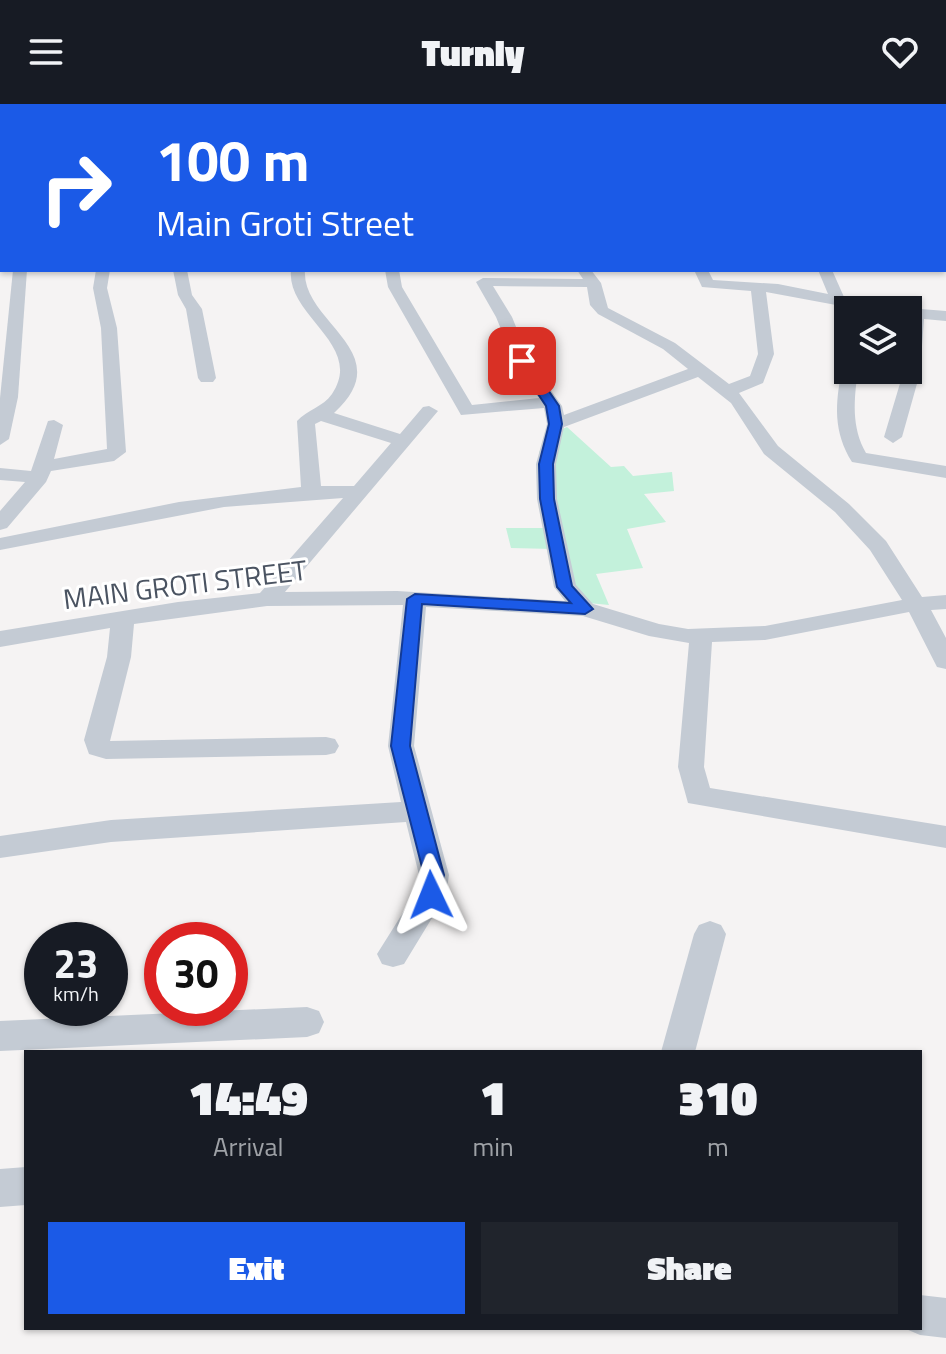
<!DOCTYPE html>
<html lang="en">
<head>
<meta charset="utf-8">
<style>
	body { margin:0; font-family:"Titillium Web",sans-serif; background:#20242c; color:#f1f3f6; height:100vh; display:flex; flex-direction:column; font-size:30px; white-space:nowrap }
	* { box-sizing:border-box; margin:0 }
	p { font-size:26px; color:#9ea1a6 }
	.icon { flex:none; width:44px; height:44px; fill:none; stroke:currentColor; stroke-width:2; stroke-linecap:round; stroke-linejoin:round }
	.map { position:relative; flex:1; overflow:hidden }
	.drawer { position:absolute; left:24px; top:946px; width:898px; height:280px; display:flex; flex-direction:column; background:#171b24; border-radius:0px; box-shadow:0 2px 6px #0004 }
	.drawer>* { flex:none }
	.top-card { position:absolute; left:0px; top:0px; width:946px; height:168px; box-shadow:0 2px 6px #0004; background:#1b5ae7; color:#fff; overflow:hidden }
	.buttons { position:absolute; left:834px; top:192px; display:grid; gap:16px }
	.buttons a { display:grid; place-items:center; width:88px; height:88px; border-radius:0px; background:#171b24; box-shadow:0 2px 6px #0004; font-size:40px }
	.speed { position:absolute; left:24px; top:818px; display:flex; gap:16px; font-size:40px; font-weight:700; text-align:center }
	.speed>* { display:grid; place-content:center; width:104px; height:104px; border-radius:50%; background:#171b24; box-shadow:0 2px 6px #0004; line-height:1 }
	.speed small { font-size:20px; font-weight:400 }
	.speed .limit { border:12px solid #d22; background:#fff; color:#111 }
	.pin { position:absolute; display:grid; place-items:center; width:68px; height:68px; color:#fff; margin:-34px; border-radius:16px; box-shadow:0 4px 12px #0006 }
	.me { position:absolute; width:88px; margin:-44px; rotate:358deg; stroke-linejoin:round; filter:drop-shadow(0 0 6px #0008) }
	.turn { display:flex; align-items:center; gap:28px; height:168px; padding:0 24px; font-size:36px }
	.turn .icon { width:104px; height:104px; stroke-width:2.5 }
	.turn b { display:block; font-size:56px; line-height:68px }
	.eta { display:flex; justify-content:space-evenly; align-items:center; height:136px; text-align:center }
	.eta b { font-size:48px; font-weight:800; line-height:56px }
	.action { display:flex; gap:16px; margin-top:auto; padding:16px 24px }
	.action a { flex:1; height:92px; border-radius:0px; background:#1b5ae7; color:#fff; font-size:32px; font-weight:800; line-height:92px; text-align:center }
	.action a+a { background:#20242c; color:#f1f3f6 }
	header { display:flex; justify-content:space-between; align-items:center; height:104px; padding:0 24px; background:#171b24; font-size:36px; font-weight:800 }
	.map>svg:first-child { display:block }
</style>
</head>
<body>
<header><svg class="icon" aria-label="menu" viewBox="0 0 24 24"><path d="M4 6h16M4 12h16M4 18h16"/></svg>Turnly<svg class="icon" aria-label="heart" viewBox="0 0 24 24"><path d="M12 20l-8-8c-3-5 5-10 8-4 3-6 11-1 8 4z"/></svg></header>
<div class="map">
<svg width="946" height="1250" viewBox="0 0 946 1250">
	<rect width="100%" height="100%" fill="#f5f3f3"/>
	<path fill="#c3f1db" d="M 567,323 L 611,363 L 624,362 L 633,372 L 672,368 L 674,387 L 644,390 L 666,418 L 627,425 L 643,464 L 596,470 L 609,501 L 578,498 L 553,445 L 511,444 L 506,424 L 550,424 L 539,348 L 556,328 Z"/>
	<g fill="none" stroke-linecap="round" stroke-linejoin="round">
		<g fill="#c4cbd4" fill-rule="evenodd">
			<path d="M 67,0 L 77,0 L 78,2 L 68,2 Z"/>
			<path d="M 125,0 L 136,0 L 137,2 L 126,2 Z"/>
			<path d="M 362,0 L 373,0 L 374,2 L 363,2 Z"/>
			<path d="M 391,0 L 405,0 L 404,2 Z"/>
			<rect x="559" y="0" width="10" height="2"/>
			<path d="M 698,0 L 708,0 L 709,2 L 699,2 Z"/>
			<path d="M 771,0 L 781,0 L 782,2 L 772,2 Z"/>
			<rect x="0" y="6" width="2" height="6"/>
			<rect x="944" y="20" width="2" height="6"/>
			<rect x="0" y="37" width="2" height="6"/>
			<path d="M 944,69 L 946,70 L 946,78 L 944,77 Z"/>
			<rect x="0" y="72" width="2" height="8"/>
			<rect x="944" y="129" width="2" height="8"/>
			<path d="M 13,166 L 27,166 L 18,293 L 9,335 L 0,341 L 0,294 Z"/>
			<path d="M 96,166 L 110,166 L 107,184 L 117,224 L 126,348 L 114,357 L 51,367 L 46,378 L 7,424 L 0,426 L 0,407 L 25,378 L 0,376 L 0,364 L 31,367 L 48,317 L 54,316 L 63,321 L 54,355 L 107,345 L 101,224 L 93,184 Z"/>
			<path d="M 173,166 L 187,166 L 192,191 L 202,205 L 216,274 L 213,278 L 201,278 L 198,274 L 186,205 L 178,191 Z"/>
			<path d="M 291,166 L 305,166 C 301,219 401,248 334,309 L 400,330 L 423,303 L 429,302 L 438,307 L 285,488 L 397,487 L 565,497 L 554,483 L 537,395 L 536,360 L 547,320 L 544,304 L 461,311 L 388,183 L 385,166 L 399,166 L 402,183 L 472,301 L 539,294 L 514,257 L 496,213 L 476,178 L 483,174 L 583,175 L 577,166 L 591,166 L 601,179 L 608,204 L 675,239 L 729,280 L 750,272 L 758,250 L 751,187 L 702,183 L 694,166 L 708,166 L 713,176 L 778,180 L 828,190 L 818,166 L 832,166 L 844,193 L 887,203 L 890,206 L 848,206 L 848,228 L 840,223 L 836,201 L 766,188 L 774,250 L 763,279 L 739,289 L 778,342 L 849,400 L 886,437 L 922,493 L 946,491 L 946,505 L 931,506 L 946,534 L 946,565 L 937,563 L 909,508 L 765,536 L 712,538 L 704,663 L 710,684 L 946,722 L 946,744 L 688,699 L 678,663 L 689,539 L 649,532 L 583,512 L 426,503 L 414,642 L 449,771 L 446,791 L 404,860 L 393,863 L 382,860 L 377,850 L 416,788 L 419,771 L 406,718 L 111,738 L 0,754 L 0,732 L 111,716 L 401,698 L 388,642 L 403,501 L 267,502 L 134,520 L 131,553 L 110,637 L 326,633 L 335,635 L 339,642 L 335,649 L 326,651 L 106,655 L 89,650 L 84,636 L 107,553 L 110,524 L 0,543 L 0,527 L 178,498 L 260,489 L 343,394 L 224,403 L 0,446 L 0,434 L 179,398 L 301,383 L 297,317 C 307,306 323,303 332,290 C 365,241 286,212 291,166 ZM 493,182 L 587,183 L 590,201 L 598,210 L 663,245 L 688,265 L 564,311 L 562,302 L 530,257 L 512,213 ZM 698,273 L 731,299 L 764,350 L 835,408 L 870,446 L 902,496 L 765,522 L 688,525 L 659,520 L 593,500 L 576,481 L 557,395 L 556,360 L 564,323 ZM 321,317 L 391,339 L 354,382 L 321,382 L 315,320 Z"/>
			<path d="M 908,204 L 946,207 L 946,217 L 924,215 L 920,269 L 902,333 L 893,339 L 884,333 L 904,266 L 908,266 L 909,214 L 908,206 L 902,206 Z"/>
			<path d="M 848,261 L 848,266 L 858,266 C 854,295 851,323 866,349 L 946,362 L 946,374 L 852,358 C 833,328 835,299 842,266 Z"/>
			<path d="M 710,817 L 721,821 L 726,830 L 695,948 L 661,948 L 694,830 L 699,821 Z"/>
			<path d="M 307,903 L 319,907 L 324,918 L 319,929 L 307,933 L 0,947 L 0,917 Z"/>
			<path d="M 26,1063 L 26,1101 L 0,1103 L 0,1065 Z"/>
			<path d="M 920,1191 L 946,1194 L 946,1234 L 920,1231 L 906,1225 L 920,1224 Z"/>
		</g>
	</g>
	<path fill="#1b5ae7" stroke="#123a96" stroke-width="2" d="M 518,254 L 526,254 L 559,302 L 562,320 L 553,360 L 554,395 L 572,482 L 593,505 L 585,510 L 422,500 L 410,642 L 444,771 L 438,797 L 431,800 L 423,797 L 420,791 L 424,771 L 391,642 L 407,495 L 415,490 L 571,499 L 557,483 L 540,395 L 539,360 L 549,320 L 546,302 L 516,257 Z"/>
	<g text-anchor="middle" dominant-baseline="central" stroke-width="6" stroke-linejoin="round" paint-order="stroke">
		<g font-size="28" fill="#4a5361" stroke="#fff">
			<text transform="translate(185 480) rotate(-7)">MAIN GROTI STREET</text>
		</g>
	</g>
</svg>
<div class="buttons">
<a><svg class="icon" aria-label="layers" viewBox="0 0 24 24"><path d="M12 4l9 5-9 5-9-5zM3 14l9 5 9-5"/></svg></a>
</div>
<div class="speed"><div>23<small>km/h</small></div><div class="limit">30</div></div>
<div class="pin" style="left:522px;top:257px;background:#d93025"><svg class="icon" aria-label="arrive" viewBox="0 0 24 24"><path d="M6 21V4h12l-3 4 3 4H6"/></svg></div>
<svg class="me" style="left:431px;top:791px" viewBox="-20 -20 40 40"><path d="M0-17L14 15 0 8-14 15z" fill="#1b5ae7" stroke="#fff" stroke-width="4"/></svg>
<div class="top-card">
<div class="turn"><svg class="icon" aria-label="right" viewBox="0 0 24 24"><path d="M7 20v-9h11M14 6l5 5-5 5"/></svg><div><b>100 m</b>Main Groti Street</div></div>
</div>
<section class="drawer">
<div class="eta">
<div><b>14:49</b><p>Arrival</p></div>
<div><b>1</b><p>min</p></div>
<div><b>310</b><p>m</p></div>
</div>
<div class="action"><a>Exit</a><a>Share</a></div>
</section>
</div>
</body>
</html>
